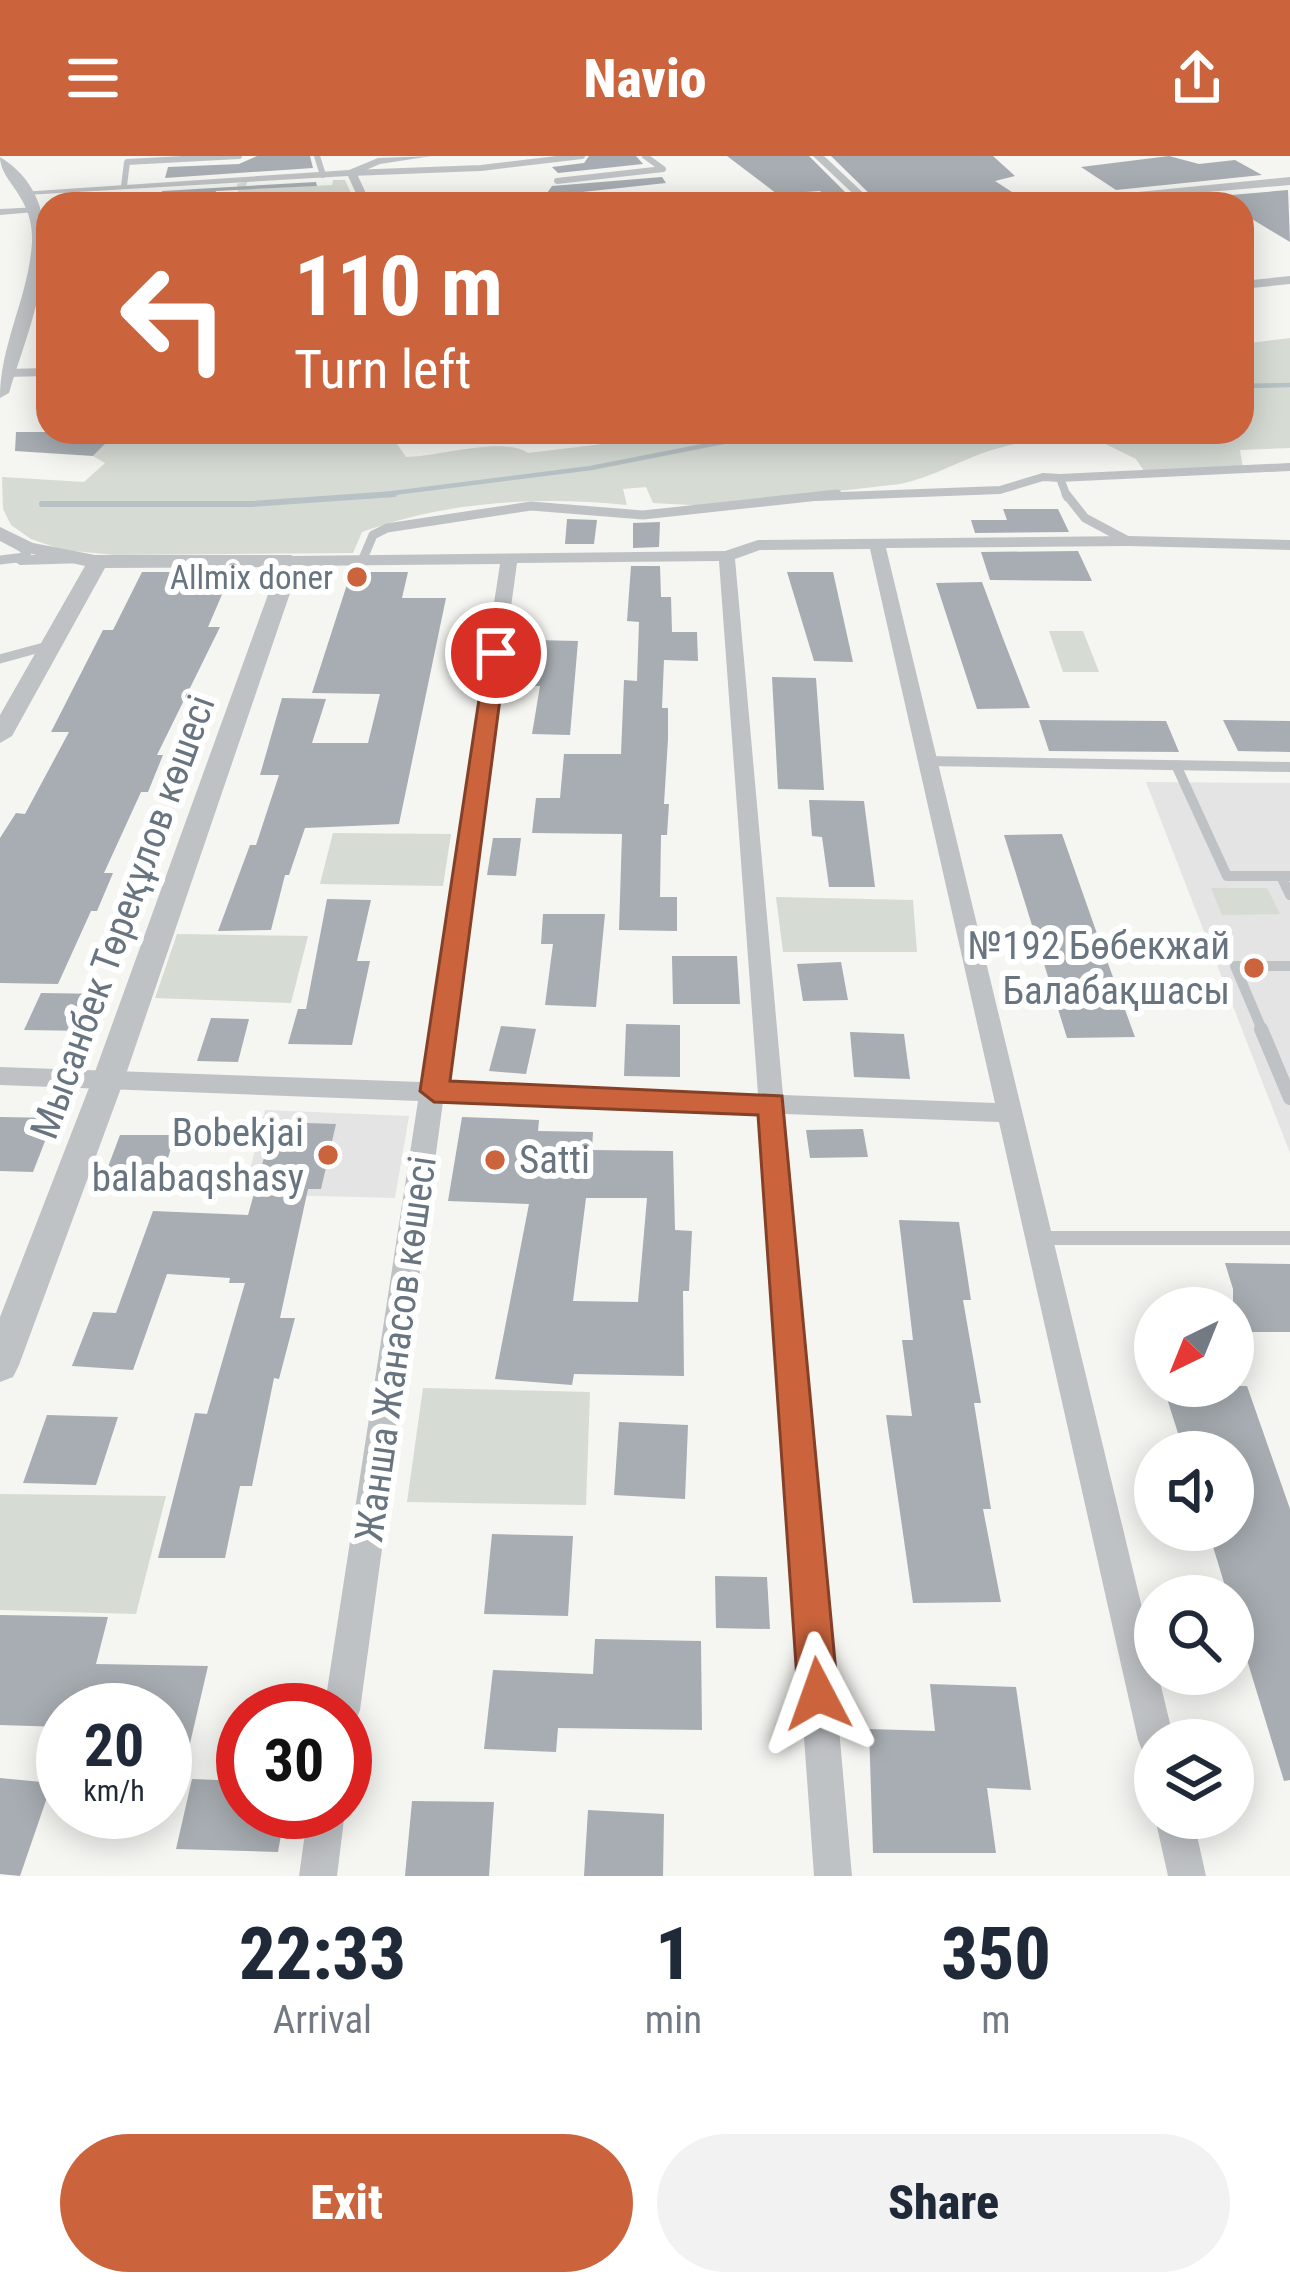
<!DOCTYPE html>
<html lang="en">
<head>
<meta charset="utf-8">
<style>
	body { margin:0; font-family:"Roboto Condensed",sans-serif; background:#f2f2f3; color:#1f2937; height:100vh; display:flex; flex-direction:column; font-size:45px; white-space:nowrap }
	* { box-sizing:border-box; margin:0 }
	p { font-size:39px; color:#747a83 }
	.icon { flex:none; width:66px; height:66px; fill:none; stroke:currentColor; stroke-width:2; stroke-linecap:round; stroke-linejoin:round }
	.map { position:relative; height:1720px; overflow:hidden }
	.panel { display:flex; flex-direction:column; background:#fff; flex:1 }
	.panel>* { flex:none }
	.top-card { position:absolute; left:36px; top:36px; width:1218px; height:252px; border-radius:36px; box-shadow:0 6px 30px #0003; background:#cb643c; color:#fff; overflow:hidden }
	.needle { width:78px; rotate:223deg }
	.buttons { position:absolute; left:1134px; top:1131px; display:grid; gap:24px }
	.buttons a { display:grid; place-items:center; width:120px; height:120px; border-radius:50%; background:#fff; box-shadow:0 6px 30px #0003; font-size:60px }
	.speed { position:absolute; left:36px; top:1527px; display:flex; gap:24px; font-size:60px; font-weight:700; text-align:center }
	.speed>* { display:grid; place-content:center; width:156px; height:156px; border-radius:50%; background:#fff; box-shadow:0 6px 30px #0003; line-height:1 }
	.speed small { font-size:30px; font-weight:400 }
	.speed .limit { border:18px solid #d22; background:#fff; color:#111 }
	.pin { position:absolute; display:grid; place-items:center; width:102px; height:102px; color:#fff; margin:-51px; border:6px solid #fff; border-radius:50%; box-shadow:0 3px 12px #0007 }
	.me { position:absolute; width:132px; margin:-66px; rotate:356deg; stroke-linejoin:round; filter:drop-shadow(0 0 9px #0008) }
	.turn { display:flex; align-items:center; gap:42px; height:252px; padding:0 60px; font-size:54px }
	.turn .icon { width:156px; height:156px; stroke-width:2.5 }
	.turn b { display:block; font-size:84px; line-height:102px }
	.eta { display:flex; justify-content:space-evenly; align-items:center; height:204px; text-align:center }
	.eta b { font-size:72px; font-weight:800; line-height:84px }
	.button { display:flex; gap:24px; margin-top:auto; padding:24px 60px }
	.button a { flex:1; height:138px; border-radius:72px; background:#cb643c; color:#fff; font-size:48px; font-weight:800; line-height:138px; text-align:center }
	.button a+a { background:#f2f2f3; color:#1f2937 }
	header { display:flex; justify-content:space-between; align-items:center; height:156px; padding:0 60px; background:#cb643c; color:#fff; font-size:54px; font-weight:800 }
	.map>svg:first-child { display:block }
</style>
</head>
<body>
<header><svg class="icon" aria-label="menu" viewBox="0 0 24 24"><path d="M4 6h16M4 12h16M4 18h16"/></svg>Navio<svg class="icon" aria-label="share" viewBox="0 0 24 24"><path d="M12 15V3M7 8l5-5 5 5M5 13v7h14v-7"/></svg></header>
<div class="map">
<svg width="1290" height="1720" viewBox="0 0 1290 1720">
	<rect width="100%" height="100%" fill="#f5f5f2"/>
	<g fill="#e3e4e3">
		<path d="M 1146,626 L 1290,627 L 1290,997 Z"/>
		<path d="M 265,954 L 409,960 L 395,1042 L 244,1038 Z"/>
	</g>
	<g fill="#d6dbd4">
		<path d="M 333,24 L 345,24 L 356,48 L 240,48 L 237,28 L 247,25 L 246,33 L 332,29 Z"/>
		<path d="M 1290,182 L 1290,292 L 1240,294 L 1243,312 L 1144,315 L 1136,303 L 1081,276 L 1242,276 L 1242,188 Z"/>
		<path d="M 117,276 L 389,276 L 406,301 C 438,301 503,280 528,297 L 636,284 L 639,276 L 1074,276 C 1050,282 1024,285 999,292 C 965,301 935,321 900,328 L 708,350 L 653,347 L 646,331 L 623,333 L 627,349 C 538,340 448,345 362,376 L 353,397 L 115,399 L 63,394 L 31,383 L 11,369 L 3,353 L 2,321 L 84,326 L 105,307 L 93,300 Z"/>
		<path d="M 1049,475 L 1083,475 L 1099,516 L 1063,516 Z"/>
		<path d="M 333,677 L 451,678 L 443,730 L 320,728 Z"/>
		<path d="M 1211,732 L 1267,732 L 1280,758 L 1222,759 Z"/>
		<path d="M 776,741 L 913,744 L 917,796 L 783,796 Z"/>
		<path d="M 177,778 L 308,780 L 291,847 L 155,842 Z"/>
		<path d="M 423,1232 L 590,1236 L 586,1349 L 407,1346 Z"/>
		<path d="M 0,1338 L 166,1340 L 136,1458 L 0,1454 Z"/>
	</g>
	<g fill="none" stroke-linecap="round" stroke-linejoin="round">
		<g stroke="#b8c1c5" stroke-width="4.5">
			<path d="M 1242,230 L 1290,229"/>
			<path d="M 362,341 L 591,312 L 774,276"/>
		</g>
		<path stroke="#b8c1c5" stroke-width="6" d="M 42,348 L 251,348 L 394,338"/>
	</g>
	<g fill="#a7adb2" fill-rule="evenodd">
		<path d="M 257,0 L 310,0 L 313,12 L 165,22 L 168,11 L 239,8 Z"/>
		<path d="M 589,0 L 636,0 L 643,8 L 558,17 L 552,11 L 584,7 Z"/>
		<path d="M 727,0 L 809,0 L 856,47 L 833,48 L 820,35 L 777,38 Z"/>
		<path d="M 831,0 L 993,0 L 1015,20 L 995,25 L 1015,38 L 890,48 L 878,46 Z"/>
		<path d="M 1169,0 L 1199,8 L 1235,4 L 1262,19 L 1116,34 L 1081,11 Z"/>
		<path d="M 662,21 L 666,27 L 545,40 L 552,30 Z"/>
		<path d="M 316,26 L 317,30 L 216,35 L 215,41 L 160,44 L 162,35 Z"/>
		<path d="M 1288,34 L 1290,86 L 1242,57 L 1242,48 L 1137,47 Z"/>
		<path d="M 16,276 L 117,276 L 93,300 L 15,295 Z"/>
		<path d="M 1003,353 L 1058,353 L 1069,376 L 975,377 L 971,364 L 1007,364 Z"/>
		<path d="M 567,363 L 597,364 L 594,388 L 565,388 Z"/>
		<path d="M 660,366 L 659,391 L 633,392 L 633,367 Z"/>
		<path d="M 1078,395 L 1092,425 L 990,424 L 981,396 Z"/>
		<path d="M 631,410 L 660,410 L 661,441 L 671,441 L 672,476 L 697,476 L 698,505 L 664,504 L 662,552 L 668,552 L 668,583 L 664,648 L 669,648 L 667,679 L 661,679 L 660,741 L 677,741 L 677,775 L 619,774 L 622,678 L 532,677 L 536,642 L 560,642 L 564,598 L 621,598 L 624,524 L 637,525 L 639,466 L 627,465 Z"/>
		<path d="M 142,416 L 181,416 L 173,433 L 224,434 L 208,471 L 220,471 L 157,599 L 163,599 L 148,636 L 141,636 L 104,717 L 113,717 L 97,755 L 91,755 L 58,828 L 0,827 L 0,682 L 16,657 L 25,658 L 69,576 L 51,576 L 103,474 L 113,474 Z"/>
		<path d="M 351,416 L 408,416 L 402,442 L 446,442 L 399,668 L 305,672 L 289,719 L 285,719 L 271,774 L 218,775 L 250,689 L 256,689 L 279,619 L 260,619 L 282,542 L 326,543 L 312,587 L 368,587 L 380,538 L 312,537 Z"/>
		<path d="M 787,416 L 833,416 L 853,506 L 814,505 Z"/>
		<path d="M 982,426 L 1004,485 L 1030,552 L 977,553 L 936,427 Z"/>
		<path d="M 534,484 L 578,485 L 570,579 L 532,578 L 540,530 L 528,530 Z"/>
		<path d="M 772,521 L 816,522 L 824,634 L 778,633 Z"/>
		<path d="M 1039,564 L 1166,565 L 1179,596 L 1049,595 Z"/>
		<path d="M 1223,564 L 1290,565 L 1290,596 L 1238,595 Z"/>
		<path d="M 809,644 L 864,645 L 875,731 L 829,731 L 822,681 L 812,680 Z"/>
		<path d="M 1062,678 L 1095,772 L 1135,881 L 1067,882 L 1004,679 Z"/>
		<path d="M 493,682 L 521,682 L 516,720 L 487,719 Z"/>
		<path d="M 327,743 L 371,744 L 357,805 L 370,805 L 352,889 L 288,888 L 298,853 L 306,853 Z"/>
		<path d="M 543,758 L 605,758 L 596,851 L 545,849 L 553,788 L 541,788 Z"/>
		<path d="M 672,800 L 737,800 L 740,848 L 673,848 Z"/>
		<path d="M 841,806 L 848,844 L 803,845 L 797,808 Z"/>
		<path d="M 41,837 L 105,838 L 90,875 L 24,874 Z"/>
		<path d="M 211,862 L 249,863 L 238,906 L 197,905 Z"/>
		<path d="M 626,868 L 680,869 L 680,921 L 624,920 Z"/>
		<path d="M 501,870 L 536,873 L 526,918 L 489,915 Z"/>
		<path d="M 850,876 L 904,878 L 910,923 L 854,921 Z"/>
		<path d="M 0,961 L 54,962 L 33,1016 L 0,1015 Z"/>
		<path d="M 462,961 L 539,964 L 538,975 L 593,976 L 592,994 L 673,995 L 675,1074 L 692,1075 L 689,1135 L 683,1135 L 684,1220 L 574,1218 L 572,1229 L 495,1223 L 529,1048 L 448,1045 ZM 586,1042 L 647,1042 L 638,1146 L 573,1145 Z"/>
		<path d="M 274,966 L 336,968 L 321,1033 L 308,1033 L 280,1162 L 295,1162 L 279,1223 L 274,1222 L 252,1330 L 240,1330 L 225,1402 L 158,1402 L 195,1257 L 207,1258 L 245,1127 L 229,1127 L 230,1122 L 167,1118 L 133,1214 L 72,1210 L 93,1156 L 116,1157 L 153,1055 L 248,1059 Z"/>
		<path d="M 863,973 L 868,1001 L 810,1002 L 806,974 Z"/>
		<path d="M 120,979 L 175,979 L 160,1028 L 102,1027 Z"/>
		<path d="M 899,1064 L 959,1066 L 971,1144 L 963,1144 L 981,1247 L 974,1247 L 991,1353 L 983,1353 L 1001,1446 L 913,1447 L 886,1259 L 912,1260 L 902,1184 L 913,1184 Z"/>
		<path d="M 1225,1107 L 1290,1108 L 1290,1176 L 1233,1176 L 1233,1133 Z"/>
		<path d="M 1163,1230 L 1247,1230 L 1290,1353 L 1290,1624 L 1284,1625 L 1233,1458 L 1233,1440 L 1228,1440 L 1208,1374 L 1233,1374 L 1233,1296 L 1184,1296 Z"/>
		<path d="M 47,1259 L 118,1261 L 96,1329 L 23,1327 Z"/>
		<path d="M 619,1266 L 688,1269 L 685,1343 L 614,1339 Z"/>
		<path d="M 492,1378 L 573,1380 L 568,1460 L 484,1458 Z"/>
		<path d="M 715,1420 L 767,1421 L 770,1473 L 716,1472 Z"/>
		<path d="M 0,1459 L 108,1461 L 96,1508 L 208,1510 L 188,1596 L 165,1595 L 165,1554 L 63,1554 L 63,1571 L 0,1569 Z"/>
		<path d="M 595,1483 L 701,1485 L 702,1574 L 558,1572 L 556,1596 L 484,1593 L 493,1514 L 593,1518 Z"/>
		<path d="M 930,1528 L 1016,1531 L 1031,1634 L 987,1632 L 996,1697 L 873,1697 L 869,1573 L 935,1575 Z"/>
		<path d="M 0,1622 L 52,1627 L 20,1720 L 0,1718 Z"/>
		<path d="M 192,1623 L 243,1625 L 243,1656 L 285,1656 L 278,1696 L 176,1693 Z"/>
		<path d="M 412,1645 L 494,1646 L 489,1720 L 405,1720 Z"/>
		<path d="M 588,1654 L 664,1658 L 663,1720 L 584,1720 Z"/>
	</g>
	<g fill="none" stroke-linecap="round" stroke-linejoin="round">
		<g stroke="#bfc2c5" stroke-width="6">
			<path d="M 317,0 L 323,19"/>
			<path d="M 351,17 L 481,12 L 582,0"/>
			<path d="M 557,25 L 663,13 L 645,0"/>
			<path d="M 124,30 L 127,6 L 239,0"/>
		</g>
		<g stroke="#bfc2c5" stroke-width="8">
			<path d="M 6,217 L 48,216"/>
			<path d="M 1060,322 L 1290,311"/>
			<path d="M 815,341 L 1000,334 L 1043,321 L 1060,322 L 1067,341"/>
		</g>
		<g stroke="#bfc2c5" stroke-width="9">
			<path d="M 1066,338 L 1085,362 L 1128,385"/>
			<path d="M 0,404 L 25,401 L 27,396 L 20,390"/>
			<path d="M 362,405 L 373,379 L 387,372 L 531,350 L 643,359 L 837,338"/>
			<path d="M 0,503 L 51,489"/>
		</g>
		<g stroke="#bfc2c5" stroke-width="10">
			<path d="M 927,605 L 1290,611"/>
			<path d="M 1176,609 L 1227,720 L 1290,720"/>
			<path d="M 1281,720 L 1290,739"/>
			<path d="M 1263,876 L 1235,810 L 1290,810"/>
		</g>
		<g stroke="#bfc2c5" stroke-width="14">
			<path d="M 1261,873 L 1290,942"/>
			<path d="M 1039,1082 L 1290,1082"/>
		</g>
		<g fill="#bfc2c5" fill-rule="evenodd">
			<path d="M 432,0 L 380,8 L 357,18 L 371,48 L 361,48 L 348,20 L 26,39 L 21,36 L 349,14 L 378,2 Z"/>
			<path d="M 813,0 L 824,0 L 875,48 L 864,48 Z"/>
			<path d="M 39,51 L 35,56 L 0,59 L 0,53 Z"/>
			<path d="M 1290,120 L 1290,128 L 1242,133 L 1242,125 Z"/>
			<path d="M 1129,380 L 1290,384 L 1290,394 L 1129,390 L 886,392 L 1174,1584 L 1155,1584 L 1155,1602 L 1143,1597 L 1138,1584 L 999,966 L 785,958 L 852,1720 L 814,1720 L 759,958 L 443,946 L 360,1554 L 355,1567 L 345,1571 L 345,1554 L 324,1554 L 418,945 L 0,929 L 0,911 L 421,926 L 500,408 L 291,410 L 283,405 L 291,400 L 725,395 L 758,384 ZM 870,393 L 995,947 L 783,939 L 735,403 L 760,394 ZM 719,405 L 758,938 L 446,927 L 517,407 Z"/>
			<path d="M 80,399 L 86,401 L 86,407 L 20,409 L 12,404 L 20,399 Z"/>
			<path d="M 308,1656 L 345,1655 L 337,1720 L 299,1720 Z"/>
			<path d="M 1155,1662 L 1193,1662 L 1206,1720 L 1168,1720 Z"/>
		</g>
		<g fill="#bfc2c5" fill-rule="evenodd">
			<path d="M 0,1 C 83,52 30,166 9,237 L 0,242 C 0,188 29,140 32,86 C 34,40 0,26 0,1 Z"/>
			<path d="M 1290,21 L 1290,29 L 1069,48 L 1017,48 Z"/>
			<path d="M 0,371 L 33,387 L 95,399 L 291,399 L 301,405 L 124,924 L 19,1209 L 13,1221 L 0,1226 L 0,1161 L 92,924 L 278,411 L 105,412 L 12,580 L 0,587 L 0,559 L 85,410 L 19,395 L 0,385 Z"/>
		</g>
	</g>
	<path fill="#cb643c" stroke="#844127" stroke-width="3" d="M 496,491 L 506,497 L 450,925 L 782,940 L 838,1538 L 832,1553 L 818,1558 L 804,1553 L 798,1538 L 758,959 L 434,946 L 420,935 L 486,497 Z"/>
	<g fill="#cb643c" stroke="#fff" stroke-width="4.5">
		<circle cx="357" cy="421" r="12"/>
		<circle cx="1254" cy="812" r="12"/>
		<circle cx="328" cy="999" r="12"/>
		<circle cx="495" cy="1004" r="12"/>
	</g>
	<g text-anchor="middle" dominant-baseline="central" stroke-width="12" stroke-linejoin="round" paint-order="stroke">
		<g font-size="33" fill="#68747f" stroke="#fff" text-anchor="end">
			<text x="333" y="421">Allmix doner</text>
		</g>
		<g font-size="39" fill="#68747f" stroke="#fff">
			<text transform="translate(123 761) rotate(-70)">Мысанбек Төреқұлов көшесі</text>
			<text transform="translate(396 1193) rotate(-82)">Жанша Жанасов көшесі</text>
		</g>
		<g font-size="39" fill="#68747f" stroke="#fff" text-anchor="end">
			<text x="1230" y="790">№192 Бөбекжай<tspan x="1230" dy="45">Балабақшасы</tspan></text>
			<text x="304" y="977">Bobekjai<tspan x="304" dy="45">balabaqshasy</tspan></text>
			<text x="519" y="1004" text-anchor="start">Satti</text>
		</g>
	</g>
</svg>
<div class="buttons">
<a><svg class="needle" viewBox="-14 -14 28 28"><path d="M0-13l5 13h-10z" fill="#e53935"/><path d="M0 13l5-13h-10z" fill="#747a83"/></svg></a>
<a><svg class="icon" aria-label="sound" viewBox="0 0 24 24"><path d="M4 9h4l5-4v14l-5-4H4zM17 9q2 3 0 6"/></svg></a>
<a><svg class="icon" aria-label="search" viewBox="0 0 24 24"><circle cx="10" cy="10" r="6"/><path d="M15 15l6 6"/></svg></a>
<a><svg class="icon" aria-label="layers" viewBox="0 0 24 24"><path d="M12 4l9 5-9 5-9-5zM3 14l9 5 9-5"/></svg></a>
</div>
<div class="speed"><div>20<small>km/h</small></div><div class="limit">30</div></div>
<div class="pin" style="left:496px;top:497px;background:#d93025"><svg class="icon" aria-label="arrive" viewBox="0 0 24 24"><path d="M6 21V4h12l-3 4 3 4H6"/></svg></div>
<svg class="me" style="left:818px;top:1538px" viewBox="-20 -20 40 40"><path d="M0-17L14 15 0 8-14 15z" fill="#cb643c" stroke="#fff" stroke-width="4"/></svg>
<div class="top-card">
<div class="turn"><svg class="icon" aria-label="left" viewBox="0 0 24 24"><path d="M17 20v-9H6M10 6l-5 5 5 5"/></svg><div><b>110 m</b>Turn left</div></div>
</div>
</div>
<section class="panel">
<div class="eta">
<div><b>22:33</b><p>Arrival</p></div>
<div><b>1</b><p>min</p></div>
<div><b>350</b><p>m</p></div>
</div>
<div class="button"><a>Exit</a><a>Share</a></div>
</section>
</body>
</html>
